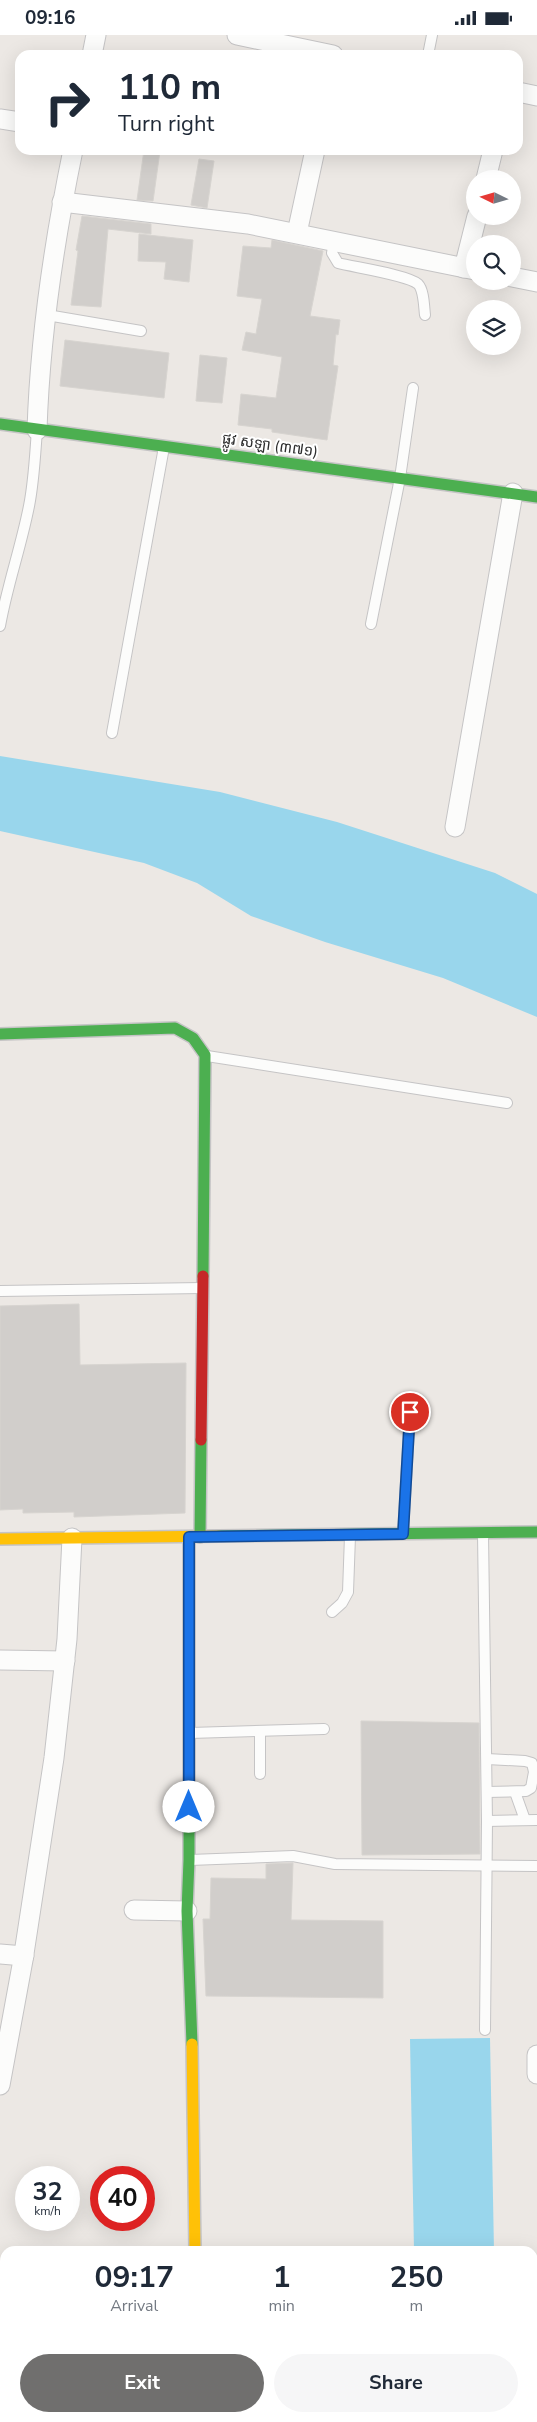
<!DOCTYPE html>
<html lang="en">
<head>
<meta charset="utf-8">
<style>
	body { margin:0; font-family:"Nunito Sans","Noto Sans Khmer",sans-serif; background:#f6f6f7; color:#1f2937; height:100vh; display:flex; flex-direction:column; font-size:19px; white-space:nowrap }
	* { box-sizing:border-box; margin:0 }
	p { font-size:16px; color:#747a83 }
	.icon { flex:none; width:28px; height:28px; fill:none; stroke:currentColor; stroke-width:2; stroke-linecap:round; stroke-linejoin:round }
	.map { position:relative; flex:1; overflow:hidden }
	.panel { position:absolute; left:0px; top:2211px; width:538px; height:176px; display:flex; flex-direction:column; background:#fff; border-radius:15px 15px 0 0; box-shadow:0 5px 20px #0002 }
	.panel>* { flex:none }
	.banner { position:absolute; left:15px; top:15px; width:508px; height:105px; border-radius:15px; box-shadow:0 5px 20px #0002; background:#fff; color:#1f2937; overflow:hidden }
	.needle { width:32px; rotate:275deg }
	.tools { position:absolute; left:466px; top:135px; display:grid; gap:10px }
	.tools a { display:grid; place-items:center; width:55px; height:55px; border-radius:50%; background:#fff; box-shadow:0 5px 20px #0002; font-size:25px }
	.speed { position:absolute; left:15px; top:2131px; display:flex; gap:10px; font-size:25px; font-weight:700; text-align:center }
	.speed>* { display:grid; place-content:center; width:65px; height:65px; border-radius:50%; background:#fff; box-shadow:0 5px 20px #0002; line-height:1 }
	.speed small { font-size:12px; font-weight:400 }
	.speed .limit { border:8px solid #d22; background:#fff; color:#111 }
	.pin { position:absolute; display:grid; place-items:center; width:42px; height:42px; color:#fff; margin:-21px; border:2px solid #fff; border-radius:50%; box-shadow:0 1px 5px #0007 }
	.me { position:absolute; width:55px; margin:-28px; rotate:0deg; stroke-linejoin:round; filter:drop-shadow(0 0 4px #0008) }
	.turn { display:flex; align-items:center; gap:18px; height:105px; padding:0 20px; font-size:22px }
	.turn .icon { width:65px; height:65px; stroke-width:2.5 }
	.turn b { display:block; font-size:35px; line-height:42px }
	.eta { display:flex; justify-content:space-evenly; align-items:center; height:85px; text-align:center }
	.eta b { font-size:30px; font-weight:700; line-height:35px }
	.action { display:flex; gap:10px; margin-top:auto; padding:10px 20px }
	.action a { flex:1; height:58px; border-radius:30px; background:#706f6e; color:#fff; font-size:20px; font-weight:700; line-height:58px; text-align:center }
	.action a+a { background:#f6f6f7; color:#1f2937 }
	.status { display:flex; justify-content:space-between; align-items:center; height:35px; padding:0 25px; background:#fff; direction:ltr }
	.status svg { height:14px; fill:currentColor }
	.map>svg:first-child { display:block }
</style>
</head>
<body>
<div class="status"><b>09:16</b><svg viewBox="0 0 49 12"><path d="M0 12V9h3v3zM5 12V6h3v6zM10 12V3h3v9zM15 12V0h3v12zM26 1h20v11H26zM47 4h2v5h-2z"/></svg></div>
<div class="map">
<svg width="537" height="2387" viewBox="0 0 537 2387">
	<rect width="100%" height="100%" fill="#ece8e4"/>
	<g fill="#99d6ec">
		<path d="M 0,721 L 220,757 L 337,787 L 495,838 L 537,859 L 537,982 L 443,943 L 325,907 L 251,881 L 197,848 L 144,828 L 0,796 Z"/>
		<path d="M 490,2003 L 494,2216 L 414,2216 L 410,2004 Z"/>
	</g>
	<g fill="#d1cecb" stroke="#d7d4d0">
		<path d="M 144,115 L 160,116 L 153,166 L 137,165 Z"/>
		<path d="M 199,124 L 214,126 L 207,173 L 191,170 Z"/>
		<path d="M 82,181 L 151,189 L 151,199 L 108,194 L 101,272 L 71,270 L 78,216 L 76,215 Z"/>
		<path d="M 139,199 L 193,205 L 189,247 L 164,244 L 166,227 L 138,226 Z"/>
		<path d="M 272,205 L 323,216 L 310,281 L 340,285 L 338,300 L 336,299 L 333,330 L 338,331 L 327,405 L 272,397 L 272,394 L 238,390 L 241,359 L 276,363 L 282,322 L 242,315 L 246,297 L 256,299 L 262,264 L 237,261 L 243,211 L 271,213 Z"/>
		<path d="M 65,305 L 169,318 L 164,363 L 60,351 Z"/>
		<path d="M 200,320 L 227,323 L 222,368 L 196,366 Z"/>
		<path d="M 79,1269 L 80,1330 L 186,1328 L 185,1478 L 74,1482 L 74,1477 L 23,1478 L 23,1474 L 0,1475 L 0,1271 Z"/>
		<path d="M 361,1686 L 479,1688 L 480,1819 L 362,1820 Z"/>
		<path d="M 293,1828 L 291,1885 L 383,1886 L 383,1963 L 206,1961 L 203,1884 L 210,1884 L 211,1843 L 266,1844 L 266,1829 Z"/>
	</g>
	<g fill="none" stroke-linecap="round" stroke-linejoin="round">
		<g stroke="#c5c4c5" stroke-width="12">
			<g id="lane">
				<path d="M 428,20 L 432,0"/>
				<path d="M 334,206 L 332,218 L 338,228 C 353,232 408,240 418,249 C 424,255 424,272 425,280"/>
				<path d="M 47,280 L 141,296"/>
				<path d="M 371,589 L 400,443 L 413,353"/>
				<path d="M 0,591 C 7,551 21,512 29,471 C 34,446 35,420 37,395"/>
				<path d="M 112,698 L 164,412"/>
				<path d="M 207,1021 L 507,1068"/>
				<path d="M 0,1256 L 202,1253"/>
				<path d="M 403,1498 L 410,1377"/>
				<path d="M 483,1499 L 487,1786 L 485,1995"/>
				<path d="M 332,1577 L 342,1568 L 348,1557 L 350,1501"/>
				<path d="M 190,1698 L 324,1694"/>
				<path d="M 487,1724 L 525,1726 L 532,1728 L 534,1737 L 531,1753 L 526,1756 L 487,1757"/>
				<path d="M 260,1739 L 260,1697"/>
				<path d="M 515,1757 L 525,1785"/>
				<path d="M 487,1786 L 537,1785"/>
				<path d="M 190,1825 L 293,1821 L 335,1829 L 537,1831"/>
			</g>
		</g>
		<g stroke="#c5c4c5" stroke-width="21">
			<g id="street">
				<path d="M 237,0 L 333,20"/>
				<path d="M 92,20 L 96,0"/>
				<path d="M 518,57 L 537,61"/>
				<path d="M 0,84 L 20,87"/>
				<path d="M 486,144 L 493,115"/>
				<path d="M 62,167 L 248,189 L 475,235"/>
				<path d="M 297,198 L 315,115"/>
				<path d="M 464,233 L 477,181"/>
				<path d="M 512,242 L 537,247"/>
				<path d="M 37,395 C 40,301 54,207 73,115"/>
				<path d="M 455,792 L 513,458"/>
				<path d="M 0,1625 L 65,1626"/>
				<path d="M 134,1875 L 187,1876"/>
				<path d="M 0,1919 L 24,1921"/>
				<path d="M 537,2020 L 537,2039"/>
				<path d="M 0,2050 L 23,1925 L 54,1723 L 67,1604 L 72,1503"/>
				<path d="M 532,2353 L 537,2353"/>
				<path d="M 197,2382 L 197,2387"/>
				<path d="M 465,2382 L 465,2387"/>
				<path d="M 77,2387 L 77,2382"/>
			</g>
		</g>
		<g stroke="#c5c4c5" stroke-width="14">
			<g id="fast">
				<path d="M 0,389 L 537,462"/>
				<path d="M 0,999 L 175,993 L 193,1003 L 205,1020 L 203,1241"/>
				<path d="M 219,1501 L 537,1497"/>
				<path d="M 189,1502 L 189,1825 L 187,1876 L 192,2009"/>
				<path d="M 200,1502 L 201,1405"/>
			</g>
		</g>
		<g stroke="#c5c4c5" stroke-width="14">
			<g id="slow">
				<path d="M 0,1504 L 219,1501"/>
				<path d="M 192,2009 L 195,2216"/>
			</g>
		</g>
		<g stroke="#c5c4c5" stroke-width="14">
			<path id="jam" d="M 201,1405 L 203,1241"/>
		</g>
		<use href="#lane" stroke="#fcfcfb" stroke-width="10"/>
		<use href="#street" stroke="#fcfcfb" stroke-width="19"/>
		<use href="#fast" stroke="#4caf50" stroke-width="11"/>
		<use href="#slow" stroke="#ffc107" stroke-width="11"/>
		<use href="#jam" stroke="#c62828" stroke-width="11"/>
	</g>
	<g fill="none" stroke-linecap="round" stroke-linejoin="round">
		<g stroke="#114b97" stroke-width="12">
			<path id="route" d="M 189,1772 L 189,1502 L 403,1499 L 410,1377"/>
		</g>
		<use href="#route" stroke="#1a73e8" stroke-width="9"/>
	</g>
	<g text-anchor="middle" dominant-baseline="central" stroke-width="4" stroke-linejoin="round" paint-order="stroke">
		<g font-size="15" fill="#2e2e2e" stroke="#fff">
			<text transform="translate(270 410) rotate(8)">ផ្លូវ សឡា (៣៧១)</text>
		</g>
	</g>
</svg>
<div class="tools">
<a><svg class="needle" viewBox="-14 -14 28 28"><path d="M0-13l5 13h-10z" fill="#e53935"/><path d="M0 13l5-13h-10z" fill="#747a83"/></svg></a>
<a><svg class="icon" aria-label="search" viewBox="0 0 24 24"><circle cx="10" cy="10" r="6"/><path d="M15 15l6 6"/></svg></a>
<a><svg class="icon" aria-label="layers" viewBox="0 0 24 24"><path d="M12 4l9 5-9 5-9-5zM3 14l9 5 9-5"/></svg></a>
</div>
<div class="speed"><div>32<small>km/h</small></div><div class="limit">40</div></div>
<div class="pin" style="left:410px;top:1377px;background:#d93025"><svg class="icon" aria-label="arrive" viewBox="0 0 24 24"><path d="M6 21V4h12l-3 4 3 4H6"/></svg></div>
<svg class="me" style="left:189px;top:1772px" viewBox="-20 -20 40 40"><circle r="19" fill="#fff"/><path d="M0-13L10 11 0 6-10 11z" fill="#1a73e8"/></svg>
<div class="banner">
<div class="turn"><svg class="icon" aria-label="right" viewBox="0 0 24 24"><path d="M7 20v-9h11M14 6l5 5-5 5"/></svg><div><b>110 m</b>Turn right</div></div>
</div>
<section class="panel">
<div class="eta">
<div><b>09:17</b><p>Arrival</p></div>
<div><b>1</b><p>min</p></div>
<div><b>250</b><p>m</p></div>
</div>
<div class="action"><a>Exit</a><a>Share</a></div>
</section>
</div>
</body>
</html>
